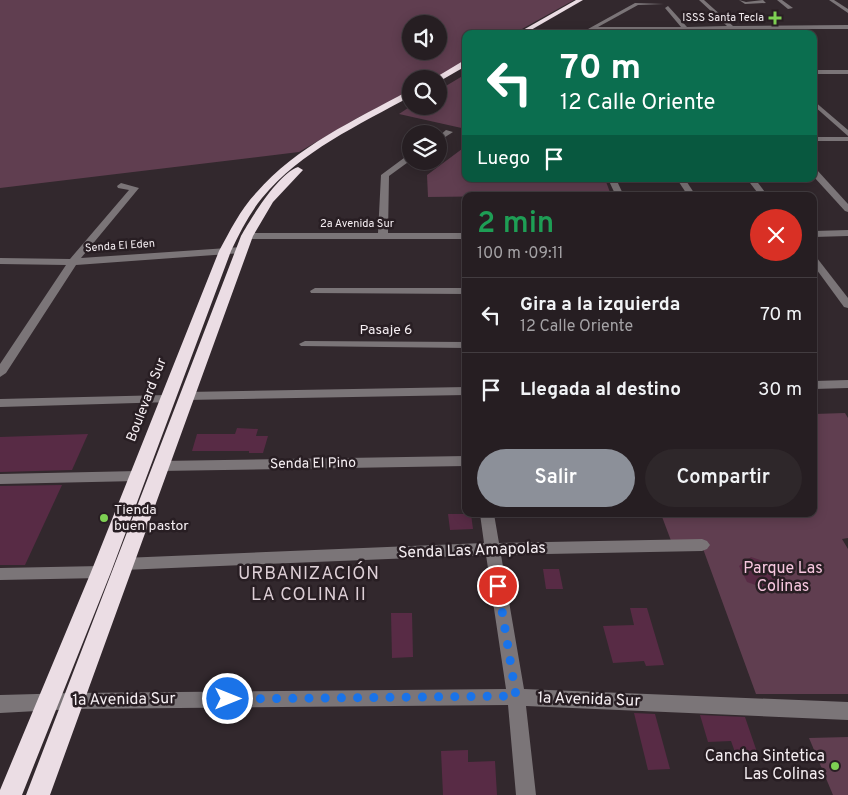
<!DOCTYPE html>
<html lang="es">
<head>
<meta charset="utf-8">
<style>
	body { margin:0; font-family:Overpass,sans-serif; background:#2e272a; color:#f1f3f6; height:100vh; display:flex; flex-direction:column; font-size:19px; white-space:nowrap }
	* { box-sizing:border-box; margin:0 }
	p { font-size:16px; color:#a4a2a5 }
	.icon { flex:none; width:28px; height:28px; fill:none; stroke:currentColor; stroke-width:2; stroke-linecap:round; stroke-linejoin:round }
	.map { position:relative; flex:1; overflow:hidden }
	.drawer { position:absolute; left:462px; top:192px; width:355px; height:325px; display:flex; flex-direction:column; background:#261e22; border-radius:10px; box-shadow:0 2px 12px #0003,0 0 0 1px #423c40 }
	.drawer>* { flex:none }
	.hud { position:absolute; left:462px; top:30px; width:355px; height:152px; border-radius:10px; box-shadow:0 2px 12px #0003,0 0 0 1px #423c40; background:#0b6e4f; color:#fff; overflow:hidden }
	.buttons { position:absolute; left:402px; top:15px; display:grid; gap:10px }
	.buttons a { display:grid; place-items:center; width:45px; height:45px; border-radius:50%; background:#261e22; box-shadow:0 2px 12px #0003,0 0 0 1px #423c40; font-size:25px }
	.pin { position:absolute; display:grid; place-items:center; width:42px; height:42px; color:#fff; margin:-21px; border:2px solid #fff; border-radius:50%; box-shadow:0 1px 5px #0007 }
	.me { position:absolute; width:55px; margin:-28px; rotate:90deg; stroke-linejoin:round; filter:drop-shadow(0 0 4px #0008) }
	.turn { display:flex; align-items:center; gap:18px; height:105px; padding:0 15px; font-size:22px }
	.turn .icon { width:65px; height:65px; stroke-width:2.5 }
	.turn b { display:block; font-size:35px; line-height:42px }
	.then { display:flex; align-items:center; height:48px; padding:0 15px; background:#0003; gap:10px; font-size:19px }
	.round { display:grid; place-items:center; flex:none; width:52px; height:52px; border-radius:26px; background:#2e272a }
	.overview { display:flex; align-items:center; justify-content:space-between; height:85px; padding:0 15px }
	h1 { font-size:30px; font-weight:600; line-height:38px; color:#1e9e55 }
	.button { display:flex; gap:10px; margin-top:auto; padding:10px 15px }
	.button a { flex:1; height:58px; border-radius:30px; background:#8c9099; color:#fff; font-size:20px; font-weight:600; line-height:58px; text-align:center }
	.button a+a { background:#2e272a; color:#f1f3f6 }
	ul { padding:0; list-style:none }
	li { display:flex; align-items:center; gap:15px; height:75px; padding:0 15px; border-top:1px solid #423c40 }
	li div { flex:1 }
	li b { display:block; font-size:19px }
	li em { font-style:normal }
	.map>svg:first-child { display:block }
</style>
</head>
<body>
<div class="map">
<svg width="848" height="795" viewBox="0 0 848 795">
	<rect width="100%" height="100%" fill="#32282d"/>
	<g fill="#603e50" fill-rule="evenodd">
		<path d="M 0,0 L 574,0 L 513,34 L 466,34 L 466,61 L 434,79 L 411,79 L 411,91 L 359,117 L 299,152 L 0,188 ZM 411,24 L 439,24 L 439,51 L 411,51 Z"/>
		<path d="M 466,74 L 466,129 L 399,114 L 411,106 L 439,106 L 439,90 Z"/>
		<path d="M 466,146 L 466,179 L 605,179 L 611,195 L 428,197 L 427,175 Z"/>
		<path d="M 845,413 L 848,418 L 848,538 L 842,539 L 848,549 L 848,694 L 756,694 L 702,546 L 673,546 L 661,514 L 814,514 L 814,414 Z"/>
		<path d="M 848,737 L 848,795 L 833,795 L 809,738 Z"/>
	</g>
	<g fill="#582b45">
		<path d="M 237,428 L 258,429 L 256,436 L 268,436 L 263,453 L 249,453 L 249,451 L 192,451 L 197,434 L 235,434 Z"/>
		<path d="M 88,434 L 72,470 L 0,472 L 0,437 Z"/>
		<path d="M 62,485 L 25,565 L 0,565 L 0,486 Z"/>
		<path d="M 448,514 L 471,514 L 473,529 L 450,530 Z"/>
		<path d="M 751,557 L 772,564 L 779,580 L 767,589 L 747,582 L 739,566 Z"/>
		<path d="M 543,569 L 559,569 L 563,589 L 546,589 Z"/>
		<path d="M 630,608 L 647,608 L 664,665 L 646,666 L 644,661 L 613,663 L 603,626 L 634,625 Z"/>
		<path d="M 391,613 L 412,613 L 413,657 L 392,658 Z"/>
		<path d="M 634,713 L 655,714 L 670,769 L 648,770 Z"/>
		<path d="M 700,715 L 745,717 L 758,755 L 736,755 L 731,741 L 708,742 Z"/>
		<path d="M 468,750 L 468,762 L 495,761 L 497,795 L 443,795 L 441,751 Z"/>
	</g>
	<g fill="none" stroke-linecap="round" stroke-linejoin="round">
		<g fill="#7b7578" fill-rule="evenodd">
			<path d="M 699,0 L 704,0 L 733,26 L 848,25 L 848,29 L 736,29 L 734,32 L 730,30 L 690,30 L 687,32 L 684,30 L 592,31 L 587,34 L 579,34 L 635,3 L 664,4 L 638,5 L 598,27 L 681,27 L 665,8 L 668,6 L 687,27 L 727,26 Z"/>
			<path d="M 739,0 L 746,2 L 763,0 L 766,3 L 745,4 Z"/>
			<path d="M 777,0 L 782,0 L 793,8 L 788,9 Z"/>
			<path d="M 829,0 L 834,0 L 848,9 L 848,13 Z"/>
			<rect x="814" y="70" width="34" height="4"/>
			<path d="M 814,101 L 848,130 L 848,136 L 814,106 Z"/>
			<path d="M 446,130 L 453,132 L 439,141 L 439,136 Z"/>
			<rect x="814" y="137" width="34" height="4"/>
			<path d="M 408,155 L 411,155 L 411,160 L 389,176 L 388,233 L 466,233 L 466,239 L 247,239 L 242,236 L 247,233 L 378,233 L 381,175 Z"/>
			<path d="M 814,170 L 817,170 L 848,204 L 848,212 L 845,211 L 814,177 Z"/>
			<path d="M 608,179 L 616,179 L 624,196 L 616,196 Z"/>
			<path d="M 677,179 L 685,179 L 696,196 L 688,196 Z"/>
			<path d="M 747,179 L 755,179 L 768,196 L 760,196 Z"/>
			<path d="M 121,183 L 139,188 L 81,258 L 242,247 L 247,250 L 242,253 L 76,265 L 6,373 L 0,377 L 0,364 L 66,265 L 0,264 L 0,258 L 70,259 L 129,190 L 118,188 L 117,186 Z"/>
			<path d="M 848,230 L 848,236 L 814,237 L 814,231 Z"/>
			<path d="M 814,257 L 817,258 L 848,298 L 848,308 L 844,307 L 814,266 Z"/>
			<path d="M 315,288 L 466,288 L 466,294 L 311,293 L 310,291 Z"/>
			<path d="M 305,341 L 466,342 L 466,348 L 301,346 L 299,344 Z"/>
			<path d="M 848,380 L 848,388 L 814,389 L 814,381 Z"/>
			<path d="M 466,387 L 466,395 L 186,400 L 180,396 L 186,392 Z"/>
			<path d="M 167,395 L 173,399 L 171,402 L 0,407 L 0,399 Z"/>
			<path d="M 466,456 L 466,466 L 160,471 L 155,469 L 153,466 L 155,463 L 160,461 Z"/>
			<path d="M 138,471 L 143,473 L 145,476 L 143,479 L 138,481 L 0,484 L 0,474 Z"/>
			<path d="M 480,514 L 494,514 L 499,543 L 702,539 L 707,541 L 710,545 L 707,549 L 702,551 L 501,555 L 524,689 L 848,702 L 848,720 L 526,706 L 536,795 L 516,795 L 508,705 L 74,709 L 0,713 L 0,695 L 74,693 L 506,689 L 486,555 L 123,570 L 117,568 L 115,564 L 117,560 L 123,558 L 484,543 Z"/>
			<path d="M 101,566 L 107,568 L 109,572 L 107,576 L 101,578 L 0,580 L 0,568 Z"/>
		</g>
		<g fill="#ebdde4" fill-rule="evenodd">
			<path d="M 576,0 L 583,0 L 524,34 L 516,34 Z"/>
			<path d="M 463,61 L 466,61 L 466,66 L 440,81 L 439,79 L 433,79 Z"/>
			<path d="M 408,91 L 411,91 L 411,96 C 359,125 301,151 262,198 C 249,214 240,232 231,251 L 111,572 L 22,795 L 0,795 L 0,790 L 91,572 L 219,251 C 230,231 240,210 256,193 C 297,146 355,120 408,91 Z"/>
			<path d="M 298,167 L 303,170 L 273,202 L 253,236 L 50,795 L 26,795 L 241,236 C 251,218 279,173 298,167 Z"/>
		</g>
	</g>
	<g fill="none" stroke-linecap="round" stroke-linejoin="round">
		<path stroke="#1a73e8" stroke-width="9" stroke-dasharray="0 16.2" d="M 228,699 L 516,696 L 498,586"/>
	</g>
	<g fill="#7ed053" stroke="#281e23" stroke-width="2">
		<path d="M772.5 10.5h5v5h5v5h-5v5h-5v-5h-5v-5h5z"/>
		<circle cx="104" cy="518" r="5"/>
		<circle cx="835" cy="766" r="5"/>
	</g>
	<g text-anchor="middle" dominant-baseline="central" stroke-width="5" stroke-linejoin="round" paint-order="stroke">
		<g font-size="11" fill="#f5eef2" stroke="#281e23" text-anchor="end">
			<text x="764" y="18">ISSS Santa Tecla</text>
		</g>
		<g font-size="11" fill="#f5eef2" stroke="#281e23">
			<text x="357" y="224">2a Avenida Sur</text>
			<text transform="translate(120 246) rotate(-4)">Senda El Eden</text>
		</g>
		<g font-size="14" fill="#f5eef2" stroke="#281e23">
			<text x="386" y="330">Pasaje 6</text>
			<text transform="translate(147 400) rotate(-69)">Boulevard Sur</text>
			<text transform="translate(313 464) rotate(-1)">Senda El Pino</text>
		</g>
		<g font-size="14" fill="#f5eef2" stroke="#281e23" text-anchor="start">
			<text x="114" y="510">Tienda<tspan x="114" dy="16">buen pastor</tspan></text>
		</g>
		<g font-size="16" fill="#f5eef2" stroke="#281e23">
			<text transform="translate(472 551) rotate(-2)">Senda Las Amapolas</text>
			<text transform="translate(124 700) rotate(-1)">1a Avenida Sur</text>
			<text transform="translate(589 700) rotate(2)">1a Avenida Sur</text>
		</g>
		<g font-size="16" fill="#f7c7df" stroke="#281e23">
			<text x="783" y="569">Parque Las<tspan x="783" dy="18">Colinas</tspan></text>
		</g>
		<g font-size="16" fill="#f5eef2" stroke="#281e23" text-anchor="end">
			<text x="825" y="757">Cancha Sintetica<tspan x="825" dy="18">Las Colinas</tspan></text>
		</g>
		<g font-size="18" letter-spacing="1" fill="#ddcfd6" stroke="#281e23">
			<text x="309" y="574">URBANIZACIÓN<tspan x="309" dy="21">LA COLINA II</tspan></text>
		</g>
	</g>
</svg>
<div class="buttons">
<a><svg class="icon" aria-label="sound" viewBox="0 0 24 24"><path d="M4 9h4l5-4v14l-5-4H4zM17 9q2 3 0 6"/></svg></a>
<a><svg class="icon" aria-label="search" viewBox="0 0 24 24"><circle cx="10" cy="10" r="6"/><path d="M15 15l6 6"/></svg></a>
<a><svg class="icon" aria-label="layers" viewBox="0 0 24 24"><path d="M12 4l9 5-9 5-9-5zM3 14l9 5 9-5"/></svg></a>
</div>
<div class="pin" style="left:498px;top:586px;background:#d93025"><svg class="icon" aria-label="arrive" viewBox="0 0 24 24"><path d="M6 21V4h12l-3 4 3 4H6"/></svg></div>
<svg class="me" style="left:228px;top:699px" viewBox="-20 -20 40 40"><circle r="17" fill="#1a73e8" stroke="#fff" stroke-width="3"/><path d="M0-11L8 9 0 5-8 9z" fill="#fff"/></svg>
<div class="hud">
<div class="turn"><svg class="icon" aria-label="left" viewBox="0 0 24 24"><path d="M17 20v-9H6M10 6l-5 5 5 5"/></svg><div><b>70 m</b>12 Calle Oriente</div></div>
<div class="then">Luego<svg class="icon" aria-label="arrive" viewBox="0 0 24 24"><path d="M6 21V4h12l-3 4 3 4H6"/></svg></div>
</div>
<section class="drawer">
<div class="overview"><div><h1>2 min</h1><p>100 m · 09:11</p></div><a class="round" style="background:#d93025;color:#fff"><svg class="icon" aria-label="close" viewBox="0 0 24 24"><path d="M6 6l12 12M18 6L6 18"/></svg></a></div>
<ul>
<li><svg class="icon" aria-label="left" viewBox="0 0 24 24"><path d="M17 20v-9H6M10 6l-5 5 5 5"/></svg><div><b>Gira a la izquierda</b><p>12 Calle Oriente</p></div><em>70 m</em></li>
<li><svg class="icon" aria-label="arrive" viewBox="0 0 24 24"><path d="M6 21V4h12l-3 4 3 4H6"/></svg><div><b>Llegada al destino</b></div><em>30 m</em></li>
</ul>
<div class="button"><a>Salir</a><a>Compartir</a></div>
</section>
</div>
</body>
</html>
